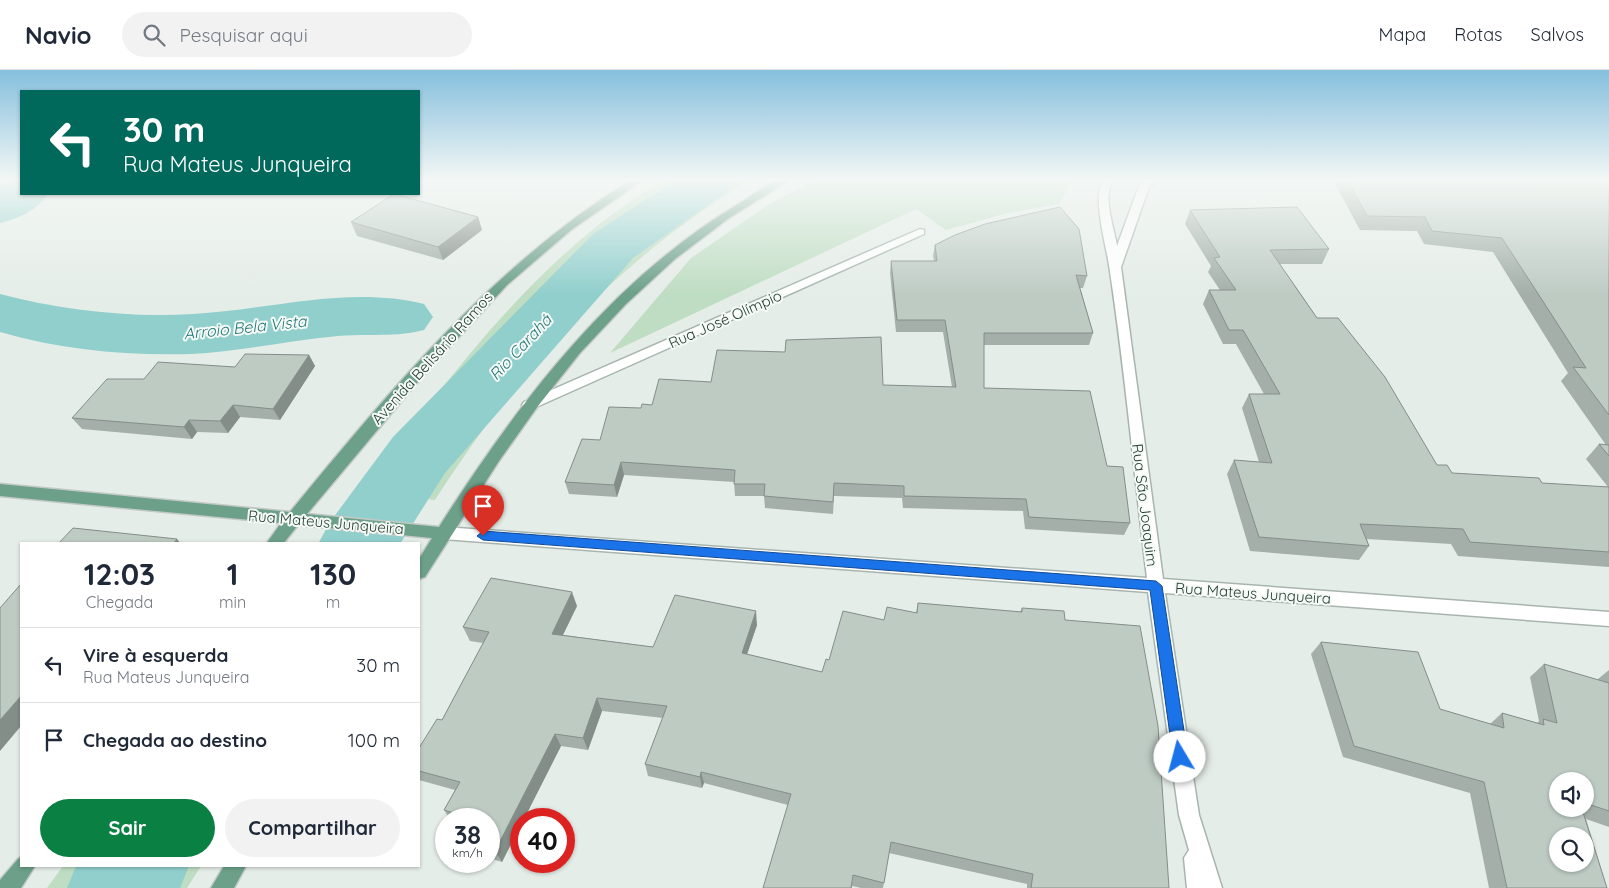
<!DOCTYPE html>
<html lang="pt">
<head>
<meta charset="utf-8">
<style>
	body { margin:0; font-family:Quicksand,sans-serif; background:#f2f2f3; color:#1f2937; height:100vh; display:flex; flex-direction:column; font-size:19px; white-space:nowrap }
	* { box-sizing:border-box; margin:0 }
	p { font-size:16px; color:#747a83 }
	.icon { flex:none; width:28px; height:28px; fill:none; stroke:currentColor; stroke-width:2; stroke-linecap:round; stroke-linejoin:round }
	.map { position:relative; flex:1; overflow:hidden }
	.drawer { position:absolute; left:20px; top:472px; width:400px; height:325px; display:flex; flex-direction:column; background:#fff; border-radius:0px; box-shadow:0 1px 4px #0004 }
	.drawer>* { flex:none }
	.hud { position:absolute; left:20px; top:20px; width:400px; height:105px; border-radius:0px; box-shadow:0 1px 4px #0004; background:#00695c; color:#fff; overflow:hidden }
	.tools { position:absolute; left:1549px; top:702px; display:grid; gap:10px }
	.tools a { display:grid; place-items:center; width:45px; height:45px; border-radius:50%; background:#fff; box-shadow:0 1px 4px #0004; font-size:25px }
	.speed { position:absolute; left:435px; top:738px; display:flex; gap:10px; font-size:25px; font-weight:700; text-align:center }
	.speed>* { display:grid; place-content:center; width:65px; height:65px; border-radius:50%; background:#fff; box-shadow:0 1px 4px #0004; line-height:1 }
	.speed small { font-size:12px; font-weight:400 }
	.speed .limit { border:8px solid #d22; background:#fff; color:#111 }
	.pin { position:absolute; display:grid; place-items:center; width:42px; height:42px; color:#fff; margin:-51px -21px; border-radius:50% 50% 50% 0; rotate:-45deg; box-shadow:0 0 5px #0007 }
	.pin .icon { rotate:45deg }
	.me { position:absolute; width:55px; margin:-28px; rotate:352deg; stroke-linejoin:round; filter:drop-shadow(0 0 4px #0008) }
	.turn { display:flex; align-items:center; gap:18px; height:105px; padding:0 20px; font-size:22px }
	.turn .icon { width:65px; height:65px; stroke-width:2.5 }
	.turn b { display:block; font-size:35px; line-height:42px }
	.eta { display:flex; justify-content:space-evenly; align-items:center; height:85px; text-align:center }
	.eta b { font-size:30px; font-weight:800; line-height:35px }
	.cta { display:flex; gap:10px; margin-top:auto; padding:10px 20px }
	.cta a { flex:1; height:58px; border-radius:30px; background:#0b8043; color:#fff; font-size:20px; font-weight:800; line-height:58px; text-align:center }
	.cta a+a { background:#f2f2f3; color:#1f2937 }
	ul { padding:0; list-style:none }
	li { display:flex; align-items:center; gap:15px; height:75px; padding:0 20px; border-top:1px solid #e0e1e3 }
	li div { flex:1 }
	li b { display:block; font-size:19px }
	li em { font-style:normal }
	header { display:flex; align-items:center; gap:30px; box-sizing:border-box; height:70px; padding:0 25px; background:#fff; border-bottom:1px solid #e0e1e3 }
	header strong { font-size:24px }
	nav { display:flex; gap:28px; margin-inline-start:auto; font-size:18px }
	.search { width:350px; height:45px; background:#f2f2f3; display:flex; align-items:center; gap:12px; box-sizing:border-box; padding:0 18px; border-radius:28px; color:#747a83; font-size:19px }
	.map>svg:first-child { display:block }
</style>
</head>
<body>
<header>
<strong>Navio</strong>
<div class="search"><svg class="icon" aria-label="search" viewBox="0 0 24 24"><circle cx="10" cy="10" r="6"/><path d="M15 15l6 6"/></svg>Pesquisar aqui</div>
<nav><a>Mapa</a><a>Rotas</a><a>Salvos</a></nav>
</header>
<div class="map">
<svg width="1609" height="818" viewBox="0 0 1609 818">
	<rect width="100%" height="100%" fill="#e5ede8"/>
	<g fill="#bfddc2">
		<path d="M 664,110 L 750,110 C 610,196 524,293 435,430 L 362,421 C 451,307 536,185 664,110 Z"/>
		<path d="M 817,110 L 1073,110 L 1059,134 L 1008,143 L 946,160 L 916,139 L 610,283 L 691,188 L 771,133 Z"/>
		<path d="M 63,796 L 201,796 L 187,818 L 47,818 Z"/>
	</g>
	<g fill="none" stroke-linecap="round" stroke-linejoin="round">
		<g fill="#91cfcd" fill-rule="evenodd">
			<path d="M 17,110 L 21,110 L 21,124 L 48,124 C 36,141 20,148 0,153 L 0,115 Z"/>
			<path d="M 676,110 L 736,110 L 728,121 L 633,188 L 445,403 L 400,474 L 318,474 L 330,452 L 393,367 L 593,164 Z"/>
			<path d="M 0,224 C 62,240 128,248 193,244 C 268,240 349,215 424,234 L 433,247 L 424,260 C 393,268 368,263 338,266 C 289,270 240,282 191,284 C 127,286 62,280 0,262 Z"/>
			<path d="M 76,796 L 189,796 L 180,818 L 67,818 Z"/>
		</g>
		<g stroke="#a8b5ae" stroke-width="3">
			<g id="minor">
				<path d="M 1103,110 L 1113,110 C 1102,127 1114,157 1117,176 L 1139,116 L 1146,110 L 1157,110 L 1149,117 L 1121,197 L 1163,509 L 1609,542 L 1609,556 L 1165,523 L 1199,745 L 1222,818 L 1187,818 L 1184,788 L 1189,780 L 1179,745 L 1148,522 L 443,469 L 437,467 L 435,463 L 437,459 L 443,457 L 1147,508 C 1134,404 1125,299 1109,195 C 1106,175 1092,127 1103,110 Z"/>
				<path d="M 920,159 L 924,160 L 924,164 L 534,338 L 529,340 L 522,335 L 524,332 Z"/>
			</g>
		</g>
		<g stroke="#c2c9c6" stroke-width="3">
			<g id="major">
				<path d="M 631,110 L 643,110 L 571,160 L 507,215 L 421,308 L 307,444 L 439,457 C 518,333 612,209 740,133 C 755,124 772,108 790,110 L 729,148 L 675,189 L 626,234 L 580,283 L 538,336 L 499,391 L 425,507 L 419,509 L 419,489 L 432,468 L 298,455 L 283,474 L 266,474 L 281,453 L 0,426 L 0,414 L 290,442 C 391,319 495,194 631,110 Z"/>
				<path d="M 21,787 L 21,796 L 35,796 L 21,818 L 0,818 L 0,810 L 18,789 Z"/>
				<path d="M 224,796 L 246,796 L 234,818 L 211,818 Z"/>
			</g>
		</g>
		<use href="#minor" fill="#fff" fill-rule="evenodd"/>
		<use href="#major" fill="#6ca089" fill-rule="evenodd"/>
	</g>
	<g fill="#a3afa8" fill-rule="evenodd">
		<path d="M 1333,110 L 1609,110 L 1609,497 L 1458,486 L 1451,474 L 1367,469 L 1369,476 L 1359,490 L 1250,481 L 1227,404 L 1234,390 L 1259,392 L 1242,338 L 1249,324 L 1264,324 L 1236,274 L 1223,274 L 1203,234 L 1209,220 L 1220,220 L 1208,202 L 1211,196 L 1185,154 L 1190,140 L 1329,179 L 1322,194 L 1280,194 L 1317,248 L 1437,395 L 1452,403 L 1542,413 L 1608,417 L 1586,389 L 1599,374 L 1606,375 L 1561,311 L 1568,303 L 1493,182 L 1424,174 L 1417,161 L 1360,160 Z"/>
		<path d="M 478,147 L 482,160 L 443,190 L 357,166 L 351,152 Z"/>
		<path d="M 935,175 L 1087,206 L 1083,218 L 1080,218 L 1093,263 L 1089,275 L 984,275 L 984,318 L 1107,396 L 1130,453 L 1124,465 L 1025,459 L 1023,441 L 903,438 L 902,428 L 834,426 L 833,444 L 765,438 L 764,426 L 735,426 L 734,412 L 624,405 L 617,427 L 569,424 L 565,412 L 600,370 L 641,338 L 652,335 L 711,312 L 952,317 L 943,262 L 896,262 L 890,203 L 891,191 L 934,191 L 933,186 Z"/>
		<path d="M 309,285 L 315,296 L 280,350 L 240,347 L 228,363 L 197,362 L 192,369 L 82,359 L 72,348 L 144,309 L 235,297 Z"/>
		<path d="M 918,533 L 1020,542 L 1022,538 L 1065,550 L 1169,818 L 1027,818 L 1027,814 L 889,783 L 883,818 L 861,818 L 852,816 L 852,818 L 763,818 L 788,735 L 704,713 L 702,718 L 648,706 L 645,694 L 663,648 L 602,641 L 588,680 L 561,676 L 524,749 L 521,749 L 521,754 L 502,792 L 489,788 L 489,749 L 450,749 L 444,740 L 455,720 L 419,710 L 419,678 L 442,650 L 483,573 L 470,571 L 463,557 L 577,536 L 563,565 L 653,577 L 757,555 L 747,584 L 822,602 L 829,590 L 884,550 L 916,543 Z"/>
		<path d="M 1321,572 L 1440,639 L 1490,654 L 1502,643 L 1537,653 L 1539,651 L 1530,607 L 1544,594 L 1598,610 L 1598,609 L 1609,600 L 1609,757 L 1586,749 L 1607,818 L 1489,818 L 1470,723 L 1343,687 L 1311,584 ZM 1585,711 L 1585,739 L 1558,739 Z"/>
	</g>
	<g fill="#848e88">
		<path d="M 478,147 L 482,160 L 443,190 L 438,177 Z"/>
		<path d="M 309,285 L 315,296 L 280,350 L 273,339 Z"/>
		<path d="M 233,335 L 240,347 L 228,363 L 220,351 Z"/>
		<path d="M 189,350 L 197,362 L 192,369 L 184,357 Z"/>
		<path d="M 621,392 L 624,405 L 617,427 L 614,415 Z"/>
		<path d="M 177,469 L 181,474 L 173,474 Z"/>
		<path d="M 572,522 L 577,536 L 557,577 L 552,564 Z"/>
		<path d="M 756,541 L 757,555 L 743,596 L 742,583 Z"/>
		<path d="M 21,626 L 21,656 L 0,681 L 0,650 Z"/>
		<path d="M 597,628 L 602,641 L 588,680 L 583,668 Z"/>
		<path d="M 555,664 L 561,676 L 524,749 L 521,749 L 521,754 L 502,792 L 495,781 Z"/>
		<path d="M 701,702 L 704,713 L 702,718 L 700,707 Z"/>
	</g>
	<g fill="#bdcbc3" stroke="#848e88" fill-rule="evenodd">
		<path d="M 1347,110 L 1609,110 L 1609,345 L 1573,297 L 1586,298 L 1502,168 L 1432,161 L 1425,147 L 1367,146 Z"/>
		<path d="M 394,124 L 478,147 L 438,177 L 351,152 Z"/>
		<path d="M 1060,137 L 1079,159 L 1087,206 L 1076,205 L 1093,263 L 984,263 L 984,318 L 1090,321 L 1107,396 L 1123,397 L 1130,453 L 1029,447 L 1026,429 L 904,426 L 904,416 L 834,413 L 833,432 L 764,426 L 765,414 L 734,414 L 735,400 L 621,392 L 614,415 L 565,412 L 582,369 L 600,370 L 609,337 L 641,338 L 642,334 L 652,335 L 659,309 L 711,312 L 717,280 L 785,282 L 786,270 L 881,267 L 883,315 L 956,317 L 945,250 L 897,250 L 891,191 L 937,191 L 935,175 L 955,165 L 985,154 Z"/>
		<path d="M 1297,137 L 1329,179 L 1270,180 L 1317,248 L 1338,248 L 1385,307 L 1437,395 L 1447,395 L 1452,403 L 1539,408 L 1542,413 L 1609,417 L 1609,482 L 1470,472 L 1463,459 L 1360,454 L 1369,476 L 1259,467 L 1234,390 L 1272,393 L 1249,324 L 1280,324 L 1243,260 L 1229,260 L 1209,220 L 1236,220 L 1214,188 L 1220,187 L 1190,140 Z"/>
		<path d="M 245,284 L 309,285 L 273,339 L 233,335 L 220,351 L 189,350 L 184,357 L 72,348 L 107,309 L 144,309 L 158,292 L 235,297 Z"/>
		<path d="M 1599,374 L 1609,375 L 1609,386 Z"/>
		<path d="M 73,458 L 177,469 L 173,474 L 58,474 Z"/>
		<path d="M 491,508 L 572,522 L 552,564 L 653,577 L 675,525 L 756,541 L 742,583 L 822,602 L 826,589 L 829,590 L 843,541 L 884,550 L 887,537 L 917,543 L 918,533 L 1022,542 L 1022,538 L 1064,541 L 1065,550 L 1140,556 L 1158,656 L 1169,818 L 1031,818 L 1033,804 L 891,772 L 884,813 L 853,805 L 851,818 L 763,818 L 791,724 L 701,702 L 700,707 L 645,694 L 667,636 L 597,628 L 583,668 L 555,664 L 495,781 L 489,779 L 489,749 L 461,749 L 463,746 L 444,740 L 460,712 L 419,701 L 419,678 L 437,649 L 442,650 L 489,562 L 463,557 Z"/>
		<path d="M 21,514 L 21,626 L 0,650 L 0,538 Z"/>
		<path d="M 1321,572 L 1418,582 L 1440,639 L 1504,658 L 1502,643 L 1544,655 L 1543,649 L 1557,653 L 1544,594 L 1609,613 L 1609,741 L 1585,733 L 1585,711 L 1558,711 L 1558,739 L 1582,739 L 1607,818 L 1507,818 L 1484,712 L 1354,676 ZM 1558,766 L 1585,766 L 1585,794 L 1558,794 Z"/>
	</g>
	<linearGradient id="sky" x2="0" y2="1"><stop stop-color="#85bfdd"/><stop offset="0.49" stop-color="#f3f7f5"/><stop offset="1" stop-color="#f3f7f5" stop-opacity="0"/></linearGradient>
	<rect width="1609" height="224" fill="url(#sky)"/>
	<path fill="#1a73e8" stroke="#114b97" d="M 483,461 L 1156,511 L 1162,516 L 1188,687 L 1186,692 L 1180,694 L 1175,692 L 1173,687 L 1150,520 L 483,470 L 477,466 Z"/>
	<g text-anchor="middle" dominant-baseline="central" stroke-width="4" stroke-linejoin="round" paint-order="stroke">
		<g font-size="15" fill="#253e33" stroke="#f5faf7">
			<text transform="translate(725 249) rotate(-24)">Rua José Olímpio</text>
			<text transform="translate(432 288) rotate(-48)">Avenida Belisário Ramos</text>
			<text transform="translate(1145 435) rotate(83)">Rua São Joaquim</text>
			<text transform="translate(326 452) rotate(5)">Rua Mateus Junqueira</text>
			<text transform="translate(1253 523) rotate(4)">Rua Mateus Junqueira</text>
		</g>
		<g font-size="16" font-style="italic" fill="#227776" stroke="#f5faf7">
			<text transform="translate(245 257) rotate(-6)">Arroio Bela Vista</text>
			<text transform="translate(520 277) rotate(-47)">Rio Carahá</text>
		</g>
	</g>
</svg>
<div class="tools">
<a><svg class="icon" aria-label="sound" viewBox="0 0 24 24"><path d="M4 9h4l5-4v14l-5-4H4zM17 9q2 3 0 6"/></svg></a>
<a><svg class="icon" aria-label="search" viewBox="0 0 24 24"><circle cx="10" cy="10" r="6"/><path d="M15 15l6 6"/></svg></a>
</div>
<div class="speed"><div>38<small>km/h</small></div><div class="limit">40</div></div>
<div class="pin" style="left:483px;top:466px;background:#d93025"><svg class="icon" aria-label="arrive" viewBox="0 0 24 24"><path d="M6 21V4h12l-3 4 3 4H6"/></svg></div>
<svg class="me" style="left:1180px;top:687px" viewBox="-20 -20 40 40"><circle r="19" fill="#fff"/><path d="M0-13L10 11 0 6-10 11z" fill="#1a73e8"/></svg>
<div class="hud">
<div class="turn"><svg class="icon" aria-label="left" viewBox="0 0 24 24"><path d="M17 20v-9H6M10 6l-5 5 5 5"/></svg><div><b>30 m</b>Rua Mateus Junqueira</div></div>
</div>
<section class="drawer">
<div class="eta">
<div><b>12:03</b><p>Chegada</p></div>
<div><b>1</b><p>min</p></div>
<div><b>130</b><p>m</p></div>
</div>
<ul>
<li><svg class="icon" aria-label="left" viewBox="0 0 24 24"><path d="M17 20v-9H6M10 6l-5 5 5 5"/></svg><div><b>Vire à esquerda</b><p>Rua Mateus Junqueira</p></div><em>30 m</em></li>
<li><svg class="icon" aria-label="arrive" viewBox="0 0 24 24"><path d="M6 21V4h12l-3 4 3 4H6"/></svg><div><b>Chegada ao destino</b></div><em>100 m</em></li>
</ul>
<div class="cta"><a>Sair</a><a>Compartilhar</a></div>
</section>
</div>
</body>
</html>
